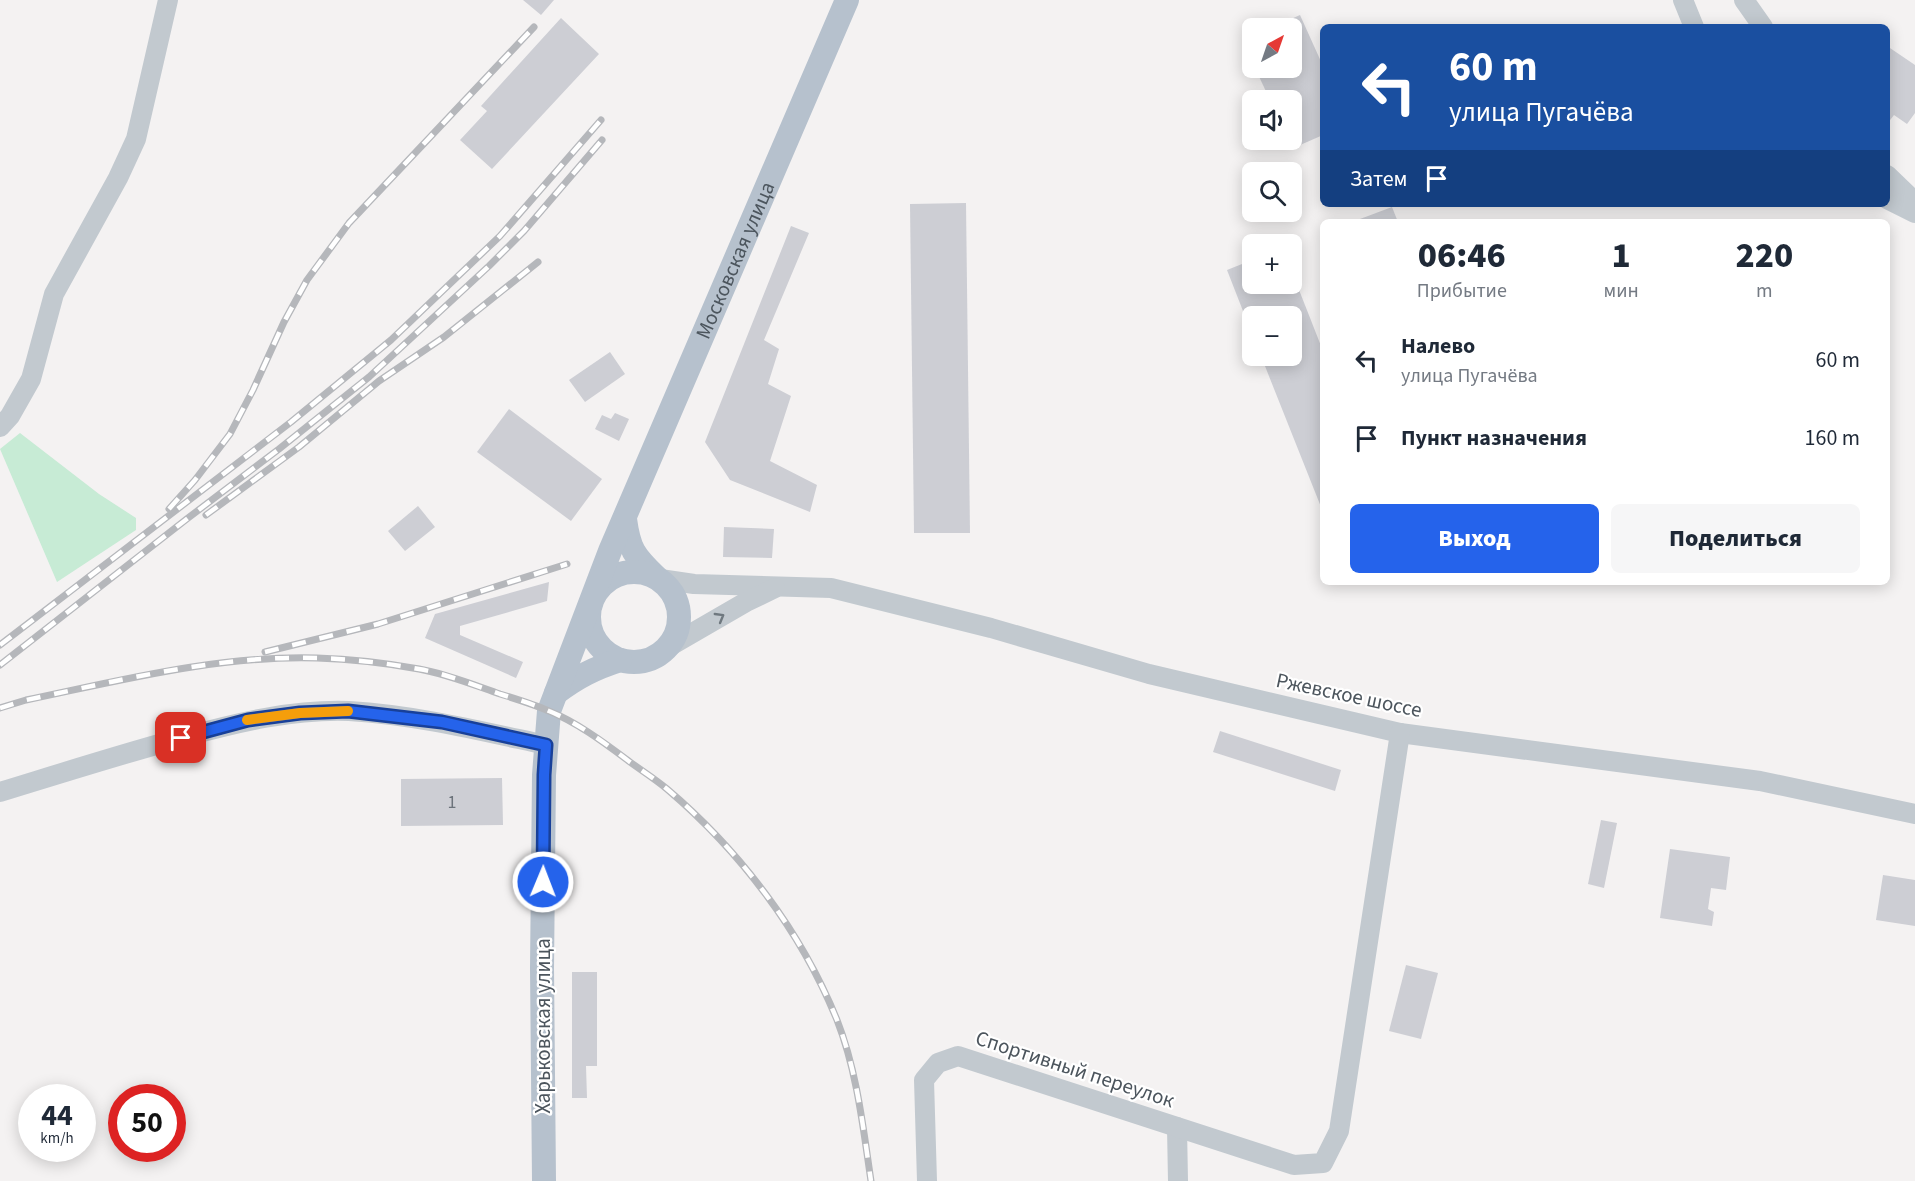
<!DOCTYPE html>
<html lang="ru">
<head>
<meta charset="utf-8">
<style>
	body { margin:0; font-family:"Source Sans 3",sans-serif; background:#f6f6f7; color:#1f2937; height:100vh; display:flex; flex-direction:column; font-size:22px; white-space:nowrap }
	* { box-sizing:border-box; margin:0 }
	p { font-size:20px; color:#747a83 }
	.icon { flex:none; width:33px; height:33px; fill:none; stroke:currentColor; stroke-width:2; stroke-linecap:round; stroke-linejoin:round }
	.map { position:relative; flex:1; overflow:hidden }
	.drawer { position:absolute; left:1320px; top:219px; width:570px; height:366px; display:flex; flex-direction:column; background:#fff; border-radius:9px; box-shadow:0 3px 15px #0003 }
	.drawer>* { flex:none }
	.top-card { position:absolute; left:1320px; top:24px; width:570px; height:183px; border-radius:9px; box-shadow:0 3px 15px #0003; background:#1a4fa0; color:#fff; overflow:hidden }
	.needle { width:39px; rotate:40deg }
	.buttons { position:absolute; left:1242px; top:18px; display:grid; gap:12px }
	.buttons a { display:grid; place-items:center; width:60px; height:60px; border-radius:9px; background:#fff; box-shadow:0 3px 15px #0003; font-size:30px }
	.speed { position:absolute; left:18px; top:1084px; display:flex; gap:12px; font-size:30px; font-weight:700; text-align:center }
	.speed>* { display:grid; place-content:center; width:78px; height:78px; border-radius:50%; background:#fff; box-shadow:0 3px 15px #0003; line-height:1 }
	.speed small { font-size:15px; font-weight:400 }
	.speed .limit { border:9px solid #d22; background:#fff; color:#111 }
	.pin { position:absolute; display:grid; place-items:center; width:51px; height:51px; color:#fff; margin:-26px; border-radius:12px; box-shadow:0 3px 9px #0006 }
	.me { position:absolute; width:66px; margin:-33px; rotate:1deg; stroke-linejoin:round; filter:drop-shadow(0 0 4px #0008) }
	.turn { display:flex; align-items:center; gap:21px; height:126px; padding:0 30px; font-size:27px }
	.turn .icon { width:78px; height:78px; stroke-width:2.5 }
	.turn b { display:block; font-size:42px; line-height:51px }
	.then { display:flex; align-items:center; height:57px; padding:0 30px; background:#0003; gap:12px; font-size:22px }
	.eta { display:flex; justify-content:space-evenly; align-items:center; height:102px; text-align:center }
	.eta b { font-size:36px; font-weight:800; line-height:42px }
	.cta { display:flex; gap:12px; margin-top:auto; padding:12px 30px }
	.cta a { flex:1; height:69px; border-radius:9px; background:#2563eb; color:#fff; font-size:24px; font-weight:800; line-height:69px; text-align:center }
	.cta a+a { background:#f6f6f7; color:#1f2937 }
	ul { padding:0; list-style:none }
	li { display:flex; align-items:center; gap:18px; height:78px; padding:0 30px }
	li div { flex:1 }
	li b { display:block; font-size:22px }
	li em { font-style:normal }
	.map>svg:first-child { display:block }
</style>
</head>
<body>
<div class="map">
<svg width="1915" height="1181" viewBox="0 0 1915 1181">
	<rect width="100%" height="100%" fill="#f4f2f2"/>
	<path fill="#c7ebd5" d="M 20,433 L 99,494 L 136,518 L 136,530 L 57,582 L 0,449 Z"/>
	<g fill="#cdced4">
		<path d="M 523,0 L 554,0 L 541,15 Z"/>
		<path d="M 1300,15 L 1323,66 L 1323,135 L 1291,149 L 1287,140 L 1292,140 L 1292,100 L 1270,100 L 1255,68 L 1292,68 L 1292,28 L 1271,28 Z"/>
		<path d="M 561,18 L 599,54 L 492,169 L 460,140 L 487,111 L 481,106 Z"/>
		<path d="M 1252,37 L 1252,61 L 1243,41 Z"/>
		<path d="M 1887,46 L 1915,65 L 1915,113 L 1907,124 L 1894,115 L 1887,124 Z"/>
		<path d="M 966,203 L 970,533 L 914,533 L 910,204 Z"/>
		<path d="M 1392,207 L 1398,222 L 1352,222 Z"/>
		<path d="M 791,226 L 809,233 L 764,340 L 779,349 L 768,384 L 791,396 L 770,461 L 817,485 L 810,512 L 730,480 L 705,442 Z"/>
		<path d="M 1252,260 L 1252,284 L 1292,284 L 1292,272 L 1323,351 L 1323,512 L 1261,356 L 1292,356 L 1292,316 L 1252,316 L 1252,334 L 1227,270 Z"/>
		<path d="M 610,352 L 625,374 L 585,402 L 569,380 Z"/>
		<path d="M 509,409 L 602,479 L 571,521 L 477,452 Z"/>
		<path d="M 615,413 L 629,419 L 619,441 L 595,429 L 602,415 L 611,419 Z"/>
		<path d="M 418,506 L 435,527 L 405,551 L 388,531 Z"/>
		<path d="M 724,527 L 774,529 L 772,558 L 723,557 Z"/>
		<path d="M 549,582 L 547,601 L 460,626 L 460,635 L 523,662 L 516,678 L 425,638 L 435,614 Z"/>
		<path d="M 1220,731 L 1341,770 L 1335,791 L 1213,752 Z"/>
		<path d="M 502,778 L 503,825 L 401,826 L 401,779 Z"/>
		<path d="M 1601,820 L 1617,823 L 1604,888 L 1588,884 Z"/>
		<path d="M 1670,849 L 1730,857 L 1726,890 L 1711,888 L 1708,909 L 1714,912 L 1712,926 L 1660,918 Z"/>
		<path d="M 1883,875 L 1915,880 L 1915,926 L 1876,920 Z"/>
		<path d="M 1406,965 L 1438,973 L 1421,1039 L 1389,1031 Z"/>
		<path d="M 572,972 L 597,972 L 597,1066 L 586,1066 L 587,1098 L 572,1098 Z"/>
	</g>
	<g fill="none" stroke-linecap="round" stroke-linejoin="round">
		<g stroke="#c2c9cf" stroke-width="20">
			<path d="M 1683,0 L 1694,27"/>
			<path d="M 1744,0 L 1763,27"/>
			<path d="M 1887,175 L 1915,202"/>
			<path d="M 1887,199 L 1915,213"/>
			<path d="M 0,427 L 10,416 L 31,379 L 54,294 L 118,178 L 136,139 L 168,0"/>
			<path d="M 660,579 L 694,584 L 831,588 L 991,628 L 1149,674 L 1400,733 L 1760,781 L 1915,814"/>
			<path d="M 670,646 L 746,602 L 775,588"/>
			<path d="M 0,792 C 62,773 125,753 188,736 C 240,722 294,709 349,711 C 416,715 481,731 546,745"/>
			<path d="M 1177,1127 L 1178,1181"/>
			<path d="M 927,1181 L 924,1080 L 938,1063 L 958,1056 L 1294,1165 L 1323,1163 L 1339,1131 L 1400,733"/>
		</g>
		<g stroke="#b6c1cd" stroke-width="24">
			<path d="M 625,519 C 629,549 634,556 656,577"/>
			<circle cx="634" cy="617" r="45"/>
			<path d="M 556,693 C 577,677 595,668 620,660"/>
			<path id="s1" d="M 544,1181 L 542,968 L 544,775 L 549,711 L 610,551 L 847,0"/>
		</g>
		<g stroke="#b5b7bb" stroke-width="7">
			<g id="rail">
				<path d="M 169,509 L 195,480 L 230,434 L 253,390 L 284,322 L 307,280 L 349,223 L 534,27"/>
				<path d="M 206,515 L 299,447 L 379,381 L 444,337 L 538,262"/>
				<path d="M 0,645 L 291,422 L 391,340 L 500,236 L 601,120"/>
				<path d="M 265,652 L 378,624 L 567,564"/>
				<path d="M 0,665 L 188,518 L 279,449 L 369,377 L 489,266 L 524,231 L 602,140"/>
				<path d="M 0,708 L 26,700 C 122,680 219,655 317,658 C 351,659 386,663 419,669 C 447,674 474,685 500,694 C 516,699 533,704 549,711 C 576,722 602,741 626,759 C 639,769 654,778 667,789 C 740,851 801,931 837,1020 C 857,1071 863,1127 871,1181"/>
			</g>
		</g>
		<use href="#rail" stroke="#fff" stroke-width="4.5" stroke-dasharray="14" stroke-linecap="butt"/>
	</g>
	<defs><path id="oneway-chevron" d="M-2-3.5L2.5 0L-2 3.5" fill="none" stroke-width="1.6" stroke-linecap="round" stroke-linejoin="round" transform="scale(1.5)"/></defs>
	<use stroke="#6f787f" href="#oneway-chevron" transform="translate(720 617) rotate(-30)"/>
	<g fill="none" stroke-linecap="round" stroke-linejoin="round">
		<g stroke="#184099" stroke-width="15">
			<path id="route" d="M 181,738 L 248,720 L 300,713 L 348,711 L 442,722 L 546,745 L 544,775 L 543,882"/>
		</g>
		<use href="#route" stroke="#2563eb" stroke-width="10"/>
		<path stroke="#f59e0b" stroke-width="10" d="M 247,720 L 300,713 L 348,711"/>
	</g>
	<g text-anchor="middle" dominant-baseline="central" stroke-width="4.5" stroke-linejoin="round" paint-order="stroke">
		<g font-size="18" fill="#6c737b">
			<text x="452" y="802">1</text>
		</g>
		<g font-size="21" fill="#4c555d" stroke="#fff">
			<text stroke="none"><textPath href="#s1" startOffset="958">Московская улица</textPath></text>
			<text transform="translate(1349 695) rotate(12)">Ржевское шоссе</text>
			<text transform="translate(543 1026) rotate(-90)">Харьковская улица</text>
			<text transform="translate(1075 1069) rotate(18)">Спортивный переулок</text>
		</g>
	</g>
</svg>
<div class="buttons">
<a><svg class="needle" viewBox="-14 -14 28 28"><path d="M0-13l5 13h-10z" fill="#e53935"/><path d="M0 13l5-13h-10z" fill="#747a83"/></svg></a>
<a><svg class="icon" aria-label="sound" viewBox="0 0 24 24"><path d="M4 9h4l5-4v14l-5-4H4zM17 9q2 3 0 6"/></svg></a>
<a><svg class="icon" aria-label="search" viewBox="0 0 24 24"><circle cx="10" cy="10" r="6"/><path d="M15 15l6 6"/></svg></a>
<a>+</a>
<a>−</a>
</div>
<div class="speed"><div>44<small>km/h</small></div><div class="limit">50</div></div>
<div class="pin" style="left:181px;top:738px;background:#d93025"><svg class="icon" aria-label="arrive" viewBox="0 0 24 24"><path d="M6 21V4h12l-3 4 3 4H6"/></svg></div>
<svg class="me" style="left:543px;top:882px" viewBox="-20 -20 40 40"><circle r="17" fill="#2563eb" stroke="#fff" stroke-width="3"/><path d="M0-11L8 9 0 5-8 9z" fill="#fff"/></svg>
<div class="top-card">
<div class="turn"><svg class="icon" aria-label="left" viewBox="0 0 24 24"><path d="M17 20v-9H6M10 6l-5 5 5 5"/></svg><div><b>60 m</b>улица Пугачёва</div></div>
<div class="then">Затем<svg class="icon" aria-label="arrive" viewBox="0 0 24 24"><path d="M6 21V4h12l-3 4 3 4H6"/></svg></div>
</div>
<section class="drawer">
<div class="eta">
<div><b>06:46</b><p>Прибытие</p></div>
<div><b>1</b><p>мин</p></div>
<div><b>220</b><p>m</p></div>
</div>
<ul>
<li><svg class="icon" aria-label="left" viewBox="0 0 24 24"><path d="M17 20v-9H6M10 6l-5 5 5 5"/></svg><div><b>Налево</b><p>улица Пугачёва</p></div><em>60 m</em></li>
<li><svg class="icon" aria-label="arrive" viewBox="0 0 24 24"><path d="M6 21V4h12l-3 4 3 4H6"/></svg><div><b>Пункт назначения</b></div><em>160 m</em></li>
</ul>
<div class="cta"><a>Выход</a><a>Поделиться</a></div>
</section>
</div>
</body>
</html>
